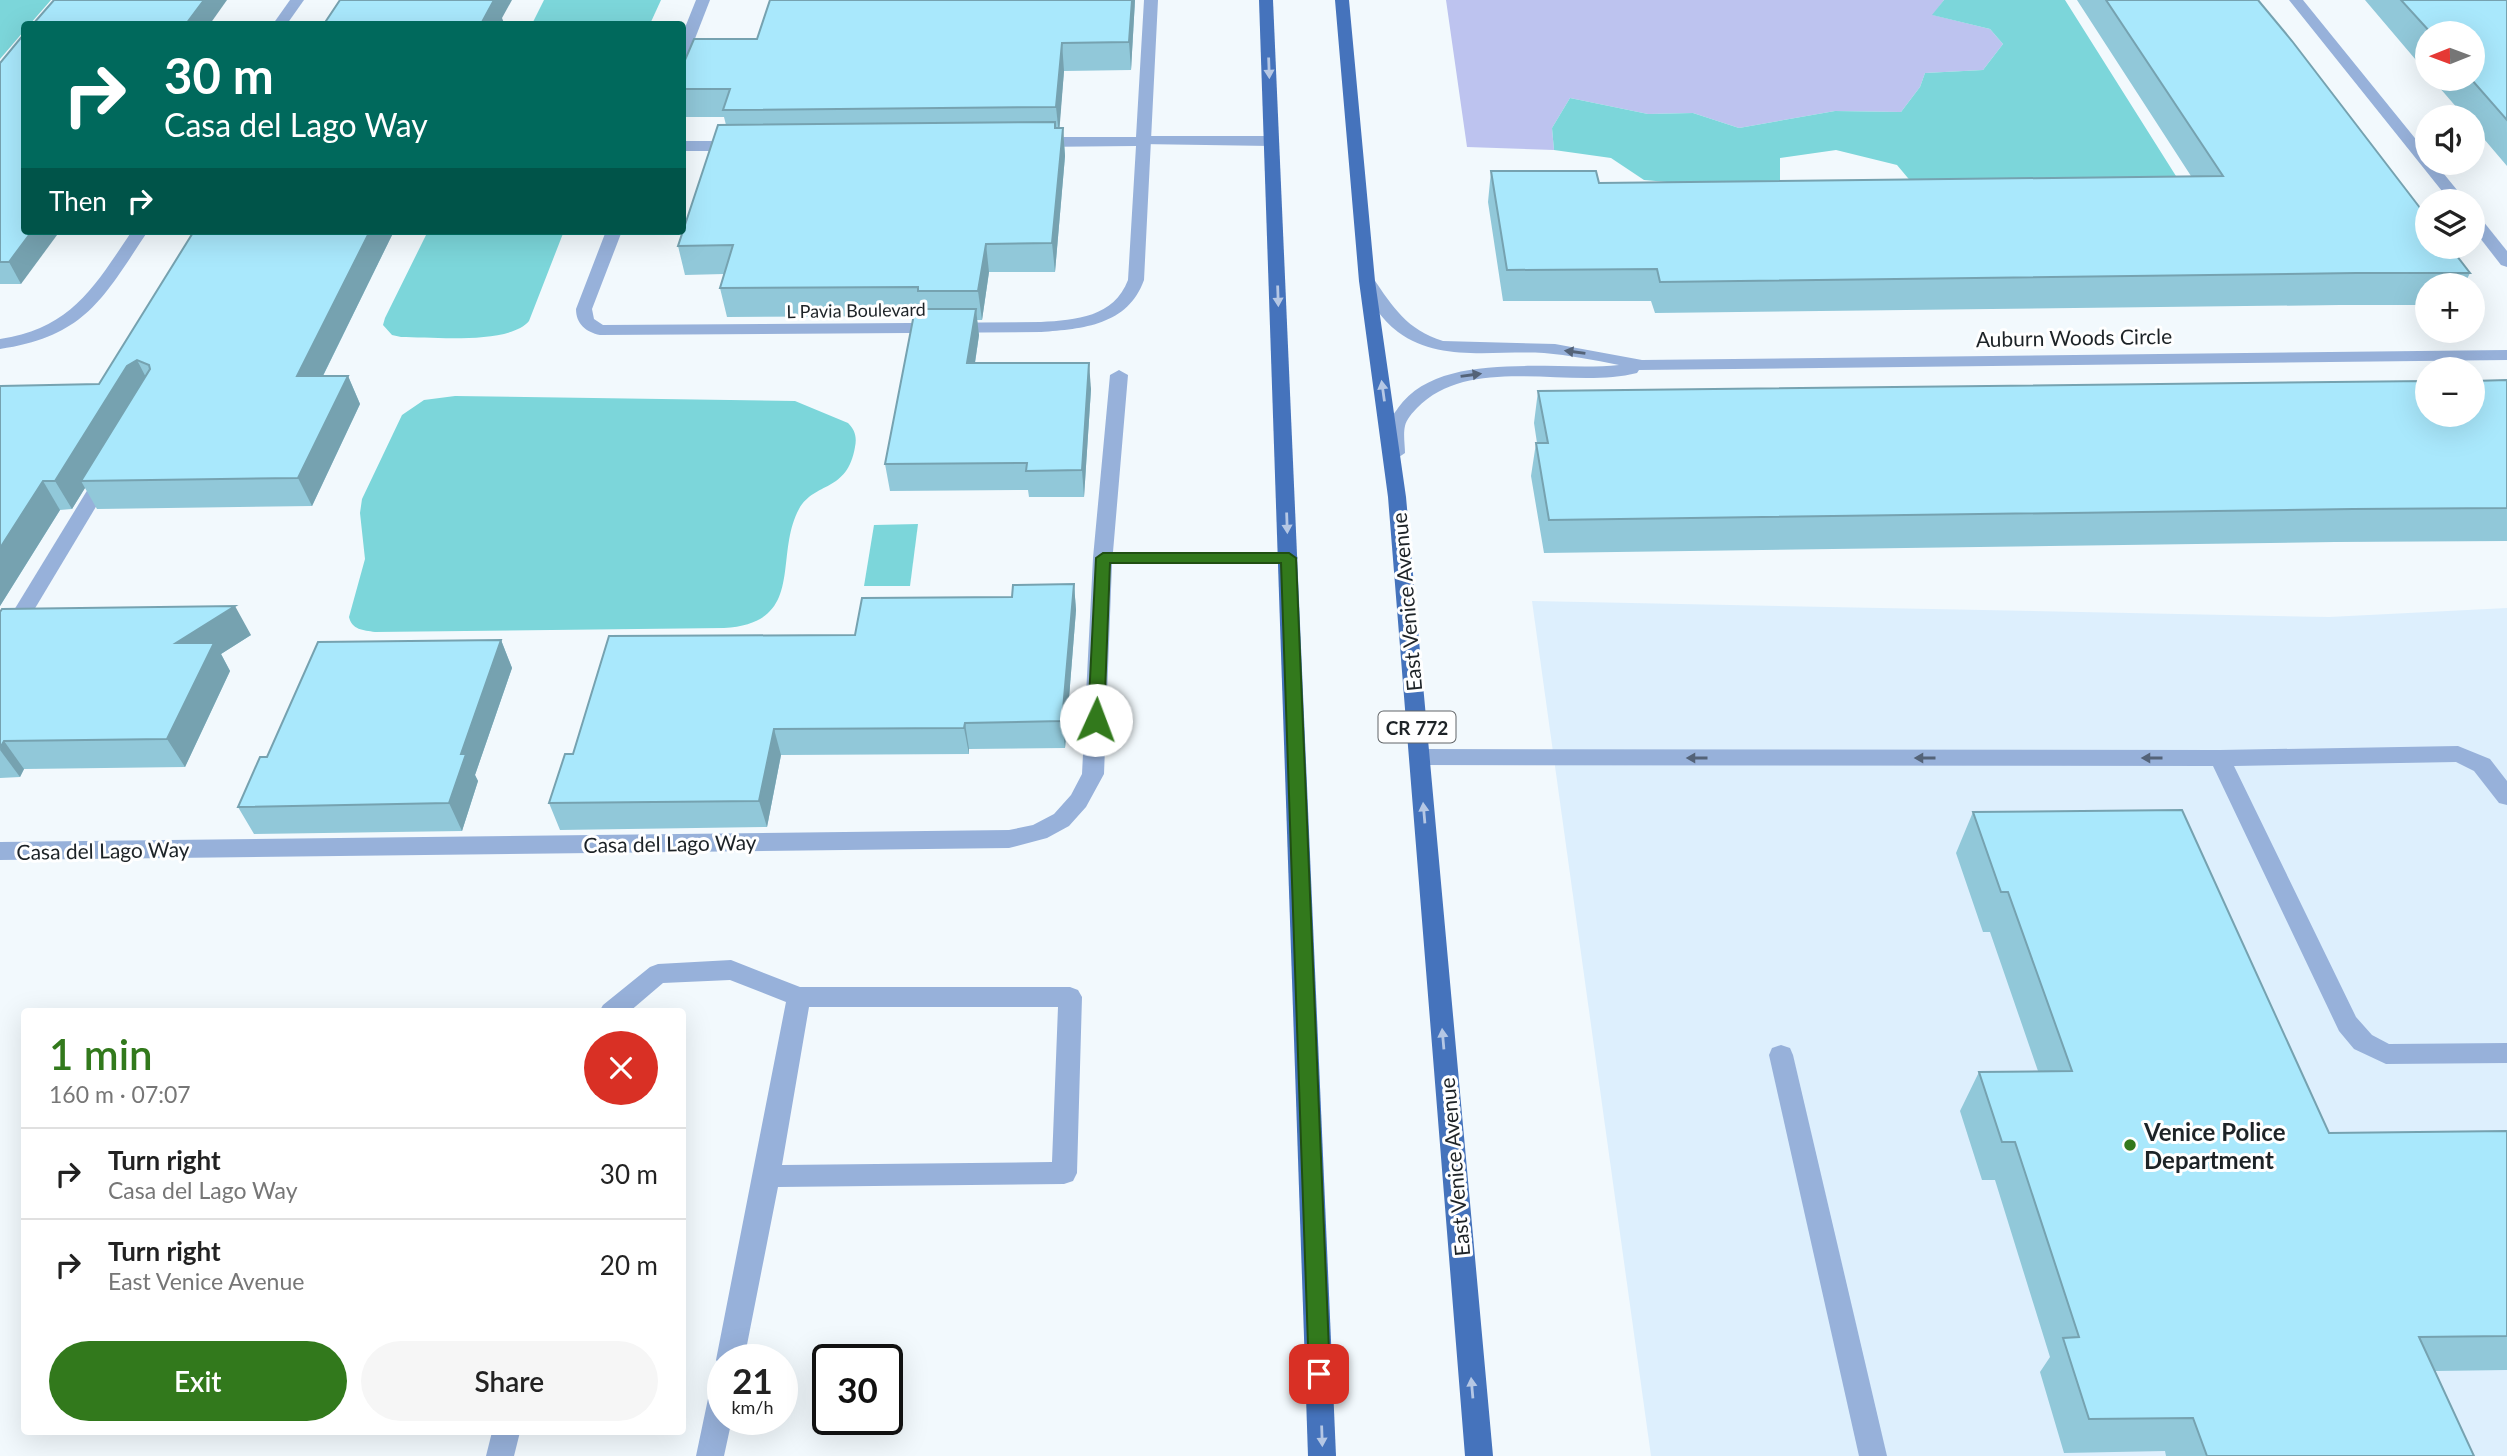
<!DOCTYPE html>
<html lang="en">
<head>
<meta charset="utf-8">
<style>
	body { margin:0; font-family:Lato,sans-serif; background:#f6f6f6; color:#222; height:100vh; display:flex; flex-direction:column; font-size:26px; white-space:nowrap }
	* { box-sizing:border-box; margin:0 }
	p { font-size:23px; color:#767676 }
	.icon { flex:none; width:38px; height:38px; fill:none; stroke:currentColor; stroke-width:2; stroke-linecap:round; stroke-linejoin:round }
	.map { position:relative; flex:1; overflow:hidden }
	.drawer { position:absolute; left:21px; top:1008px; width:665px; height:427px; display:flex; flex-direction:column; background:#fff; border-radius:7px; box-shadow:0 7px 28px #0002 }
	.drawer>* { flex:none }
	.banner { position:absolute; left:21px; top:21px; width:665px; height:214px; border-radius:7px; box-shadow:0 7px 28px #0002; background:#00695c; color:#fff; overflow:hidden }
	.needle { width:46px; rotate:269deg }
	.buttons { position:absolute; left:2415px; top:21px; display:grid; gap:14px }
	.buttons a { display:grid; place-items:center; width:70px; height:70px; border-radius:50%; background:#fff; box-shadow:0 7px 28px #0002; font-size:35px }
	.speed { position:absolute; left:707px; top:1344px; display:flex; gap:14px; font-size:35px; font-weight:700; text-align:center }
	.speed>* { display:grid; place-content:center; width:91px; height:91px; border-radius:50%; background:#fff; box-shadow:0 7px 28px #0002; line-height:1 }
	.speed small { font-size:18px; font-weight:400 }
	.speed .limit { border:4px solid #111; border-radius:10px; background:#fff; color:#111 }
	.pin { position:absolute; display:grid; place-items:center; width:60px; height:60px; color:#fff; margin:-30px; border-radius:14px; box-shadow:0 4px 10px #0006 }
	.me { position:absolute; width:77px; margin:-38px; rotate:2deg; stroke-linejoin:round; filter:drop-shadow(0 0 5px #0008) }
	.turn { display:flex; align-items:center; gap:24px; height:147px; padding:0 28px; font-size:32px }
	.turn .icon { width:91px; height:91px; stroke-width:2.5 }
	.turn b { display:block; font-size:49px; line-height:60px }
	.then { display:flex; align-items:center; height:66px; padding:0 28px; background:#0003; gap:14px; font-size:26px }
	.round { display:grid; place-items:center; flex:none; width:74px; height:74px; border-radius:37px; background:#f6f6f6 }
	.headline { display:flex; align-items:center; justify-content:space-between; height:119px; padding:0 28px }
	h1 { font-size:42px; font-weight:600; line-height:52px; color:#32791c }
	.action { display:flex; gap:14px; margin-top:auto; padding:14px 28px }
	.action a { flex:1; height:80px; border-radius:42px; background:#32791c; color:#fff; font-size:28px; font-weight:600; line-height:80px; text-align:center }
	.action a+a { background:#f6f6f6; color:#222 }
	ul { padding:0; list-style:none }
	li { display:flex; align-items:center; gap:21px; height:91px; padding:0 28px; border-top:2px solid #e0e0e0 }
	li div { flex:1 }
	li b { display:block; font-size:26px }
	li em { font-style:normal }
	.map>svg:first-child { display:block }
</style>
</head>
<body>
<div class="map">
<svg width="2507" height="1456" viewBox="0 0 2507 1456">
	<rect width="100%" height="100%" fill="#f2f9fd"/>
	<path fill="#ddeffd" d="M 1532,601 L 2329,617 L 2507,608 L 2507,1456 L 1651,1456 Z"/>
	<path fill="#bdc3ef" d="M 1446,0 L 1944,0 L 1933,15 L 1990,29 L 2003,44 L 1983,70 L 1925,73 L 1920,87 L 1901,112 L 1835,111 L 1739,128 L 1693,113 L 1648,114 L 1570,98 L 1552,128 L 1554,150 L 1467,147 Z"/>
	<g fill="#7cd6da">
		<path d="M 0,0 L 51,0 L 30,24 L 24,24 L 24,31 L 0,59 Z"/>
		<path d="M 544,0 L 661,0 L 650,24 L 532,24 Z"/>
		<path d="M 1944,0 L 2065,0 L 2181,184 L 1918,190 L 1897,165 L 1836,150 L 1780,158 L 1780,181 L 1736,188 L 1644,180 L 1611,158 L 1554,150 L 1552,128 L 1570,98 L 1648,114 L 1693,113 L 1739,128 L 1835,111 L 1901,112 L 1920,87 L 1925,73 L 1983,70 L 2003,44 L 1990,29 L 1932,15 Z"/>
		<path d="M 428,231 L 564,231 L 529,321 C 509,345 432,337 401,337 L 392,335 L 383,325 L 385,318 Z"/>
		<path d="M 455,396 L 795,401 L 848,423 C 855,430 857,437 855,447 C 847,493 815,481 799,509 C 773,557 807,623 724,628 L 375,632 C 363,630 352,630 349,617 L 365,559 L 360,513 L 362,499 L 402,415 L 424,400 Z"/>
		<path d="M 918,524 L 910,586 L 864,586 L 874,525 Z"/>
	</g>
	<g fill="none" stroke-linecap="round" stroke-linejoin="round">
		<g fill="#97b1da" fill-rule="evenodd">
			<path d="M 1145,136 L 1271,136 L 1279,141 L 1271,146 L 1140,144 L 1137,141 Z"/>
			<path d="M 2458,746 L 2490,759 L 2507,781 L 2507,805 L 2499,803 L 2474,771 L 2456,762 L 2234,766 L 2356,1017 L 2372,1035 L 2389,1044 L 2507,1043 L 2507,1063 L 2386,1064 L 2354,1049 L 2339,1031 L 2213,766 L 1420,765 L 1412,763 L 1409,757 L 1412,751 L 1420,749 L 2220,750 Z"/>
			<path d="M 731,960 L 800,987 L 1070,987 L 1078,990 L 1082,997 L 1077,1173 L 1073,1181 L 1064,1184 L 778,1187 L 744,1360 L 723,1360 L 723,1370 L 716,1360 L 786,1002 L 730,980 L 663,983 L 629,1012 L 599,1012 L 603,1005 L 650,967 L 658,964 ZM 809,1007 L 1058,1007 L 1052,1162 L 782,1165 Z"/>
			<path d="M 1781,1045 L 1790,1048 L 1793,1055 L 1887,1456 L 1859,1456 L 1769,1055 L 1772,1048 Z"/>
			<path d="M 723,1381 L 723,1419 L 732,1419 L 724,1456 L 696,1456 L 709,1394 L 713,1385 Z"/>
			<path d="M 492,1432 L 520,1432 L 514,1456 L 486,1456 Z"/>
		</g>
		<g fill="#97b1da" fill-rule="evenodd">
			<path d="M 290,0 L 304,0 L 287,24 L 273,24 Z"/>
			<path d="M 696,0 L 710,0 L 689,54 L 682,58 L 682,35 Z"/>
			<path d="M 1144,0 L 1158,0 L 1144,280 C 1128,325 1083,329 1041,332 L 600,335 C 586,332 576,324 576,309 L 606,231 L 622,231 L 592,309 L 594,319 L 603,325 L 1041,322 C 1076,320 1114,317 1128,280 L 1136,146 L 1035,147 L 1027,142 L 1035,137 L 1136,137 Z"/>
			<path d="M 2289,0 L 2303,0 L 2427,153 L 2427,163 L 2435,163 L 2466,201 L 2450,201 Z"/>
			<path d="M 682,141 L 740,141 L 748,146 L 740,151 L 682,151 Z"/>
			<path d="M 2473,214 L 2479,216 L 2507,251 L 2507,267 L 2501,265 L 2473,229 Z"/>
			<path d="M 132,231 L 148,231 C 103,298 86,336 0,349 L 0,339 C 72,328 94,287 132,231 Z"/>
			<path d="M 1367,276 L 1373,278 C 1393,307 1407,330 1443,341 L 1555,344 L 1642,360 L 2507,350 L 2507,360 L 1639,370 L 1637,373 C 1569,390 1471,353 1417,408 C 1413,412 1406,420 1405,426 C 1403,434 1405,445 1405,453 L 1396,459 L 1387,453 C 1387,445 1385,434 1387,426 C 1388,420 1395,413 1398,408 C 1440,348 1555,372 1619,365 C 1594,360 1569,355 1544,353 C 1495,350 1440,363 1398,332 C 1380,319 1370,299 1359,281 Z"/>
			<path d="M 1119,370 L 1128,375 L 1113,552 L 1288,552 L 1295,553 L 1298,558 L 1295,563 L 1288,564 L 1112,564 L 1104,774 L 1086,807 L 1069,826 L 1047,838 L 1009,848 L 0,860 L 0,842 L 1009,830 L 1033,825 L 1054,814 L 1071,795 L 1082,774 L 1093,558 L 1110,375 Z"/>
			<path d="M 106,469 L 115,475 L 7,655 L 0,657 L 0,633 L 99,471 Z"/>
		</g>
		<g fill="#4573bc" fill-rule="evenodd">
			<path d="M 1259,0 L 1273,0 L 1336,1456 L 1308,1456 Z"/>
			<path d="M 1335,0 L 1349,0 L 1375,281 L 1406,497 L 1493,1456 L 1465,1456 L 1388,497 L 1359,281 Z"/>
		</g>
	</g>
	<g fill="#91c8d9">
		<path d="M 1135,0 L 1131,70 L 1064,71 L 1059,128 L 1063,128 L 1065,156 L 1055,272 L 989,272 L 982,320 L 977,320 L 979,335 L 975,363 L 1091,389 L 1084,497 L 1029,497 L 1028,490 L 890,491 L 885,464 L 914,316 L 727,317 L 720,288 L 724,274 L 685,275 L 678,246 L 726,125 L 724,117 L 682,117 L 682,67 L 757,39 Z"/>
		<path d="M 2077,0 L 2258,0 L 2470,273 L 2464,285 L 2427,285 L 2427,305 L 2340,305 L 1655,313 L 1651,301 L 1503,301 L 1488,202 L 1491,171 L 1599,183 L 2191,176 Z"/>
		<path d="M 2365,0 L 2507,0 L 2507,166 L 2473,126 L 2473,117 L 2465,117 L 2432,79 L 2473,79 L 2473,33 L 2427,33 L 2427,73 Z"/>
		<path d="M 0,63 L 21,284 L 0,284 Z"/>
		<path d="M 194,231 L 394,231 L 323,376 L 348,376 L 360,404 L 312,506 L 97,509 L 85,488 L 72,509 L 60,510 L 0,606 L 0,386 L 99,384 Z"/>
		<path d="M 2507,380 L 2507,541 L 2335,542 L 1544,553 L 1531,476 L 1536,443 L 1537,443 L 1534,423 L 1538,391 Z"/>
		<path d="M 1074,584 L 1076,610 L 1065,748 L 969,749 L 969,754 L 781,755 L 767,827 L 560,830 L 549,803 L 573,754 L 855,635 L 1012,597 Z"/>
		<path d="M 0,612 L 251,635 L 221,654 L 230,671 L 185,767 L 24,769 L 20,777 L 0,778 Z"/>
		<path d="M 501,640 L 512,668 L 475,775 L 478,781 L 462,831 L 254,834 L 238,807 L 267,757 Z"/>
		<path d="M 1973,812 L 2329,1133 L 2507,1131 L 2507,1370 L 2435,1371 L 2474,1456 L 2166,1456 L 2165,1451 L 2064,1453 L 2040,1372 L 2050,1357 L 1995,1180 L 1982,1180 L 1960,1111 L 1979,1072 L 2038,1071 L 1990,932 L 1983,932 L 1956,853 Z"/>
	</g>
	<g fill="#76a2b0">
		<path d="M 204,0 L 227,0 L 210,24 L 186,24 Z"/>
		<path d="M 493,0 L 512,0 L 502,18 L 504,23 L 503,24 L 481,24 Z"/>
		<path d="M 1132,0 L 1135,0 L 1131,70 L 1129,42 Z"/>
		<path d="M 1062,43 L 1064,71 L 1059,135 L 1056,107 Z"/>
		<path d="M 1063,128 L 1065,156 L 1055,272 L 1052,243 Z"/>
		<path d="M 32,231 L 60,231 L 21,284 L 9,262 Z"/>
		<path d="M 370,231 L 394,231 L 309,404 L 297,376 Z"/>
		<path d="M 986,244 L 989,272 L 982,320 L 978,291 Z"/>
		<path d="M 976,309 L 979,335 L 971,389 L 967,363 Z"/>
		<path d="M 137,360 L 152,389 L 81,481 L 85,488 L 72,509 L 55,481 L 127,366 Z"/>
		<path d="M 1089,363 L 1091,389 L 1084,497 L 1082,470 Z"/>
		<path d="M 348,376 L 360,404 L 312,506 L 298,478 Z"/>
		<path d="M 43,481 L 60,510 L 0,606 L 0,548 Z"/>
		<path d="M 1074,584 L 1076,610 L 1065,748 L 1062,721 Z"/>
		<path d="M 235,606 L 251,635 L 221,654 L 230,671 L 185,767 L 167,739 L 176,643 Z"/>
		<path d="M 501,640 L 512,668 L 475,775 L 478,781 L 462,831 L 449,803 L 461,754 Z"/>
		<path d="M 965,723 L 969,749 L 969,754 L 964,728 Z"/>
		<path d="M 774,729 L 781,755 L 767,827 L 759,801 Z"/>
		<path d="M 4,741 L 24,769 L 20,777 L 0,750 Z"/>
	</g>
	<g fill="#a9e8fc" stroke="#76a2b0" stroke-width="2">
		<path d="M 54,0 L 204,0 L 186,24 L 33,24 Z"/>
		<path d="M 340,0 L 494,0 L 481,24 L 324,24 Z"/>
		<path d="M 770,0 L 1132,0 L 1129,42 L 1062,43 L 1056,107 L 723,110 L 730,89 L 682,89 L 682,67 L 694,39 L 757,39 Z"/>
		<path d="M 2106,0 L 2258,0 L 2292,41 L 2427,217 L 2427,247 L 2450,247 L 2470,273 L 2356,273 L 1660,282 L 1657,269 L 1507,270 L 1491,171 L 1596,171 L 1599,183 L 2223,176 Z"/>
		<path d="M 2401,0 L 2507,0 L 2507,120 L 2471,79 L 2473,79 L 2473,33 L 2431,33 Z"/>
		<path d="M 24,34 L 24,231 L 32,231 L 9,262 L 0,262 L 0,63 Z"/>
		<path d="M 1055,122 L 1055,128 L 1063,128 L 1052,243 L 986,244 L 978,291 L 918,291 L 918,287 L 720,288 L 733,245 L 678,246 L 718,125 Z"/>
		<path d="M 194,231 L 370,231 L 297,376 L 348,376 L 298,478 L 81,481 L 150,369 L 149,365 L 137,360 L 127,366 L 55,481 L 43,481 L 0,548 L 0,386 L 99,384 Z"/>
		<path d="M 915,309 L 976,309 L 967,363 L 1089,363 L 1082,470 L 1026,471 L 1027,463 L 885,464 Z"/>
		<path d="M 2507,380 L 2507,508 L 2353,509 L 1549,520 L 1536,443 L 1548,443 L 1538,391 L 2427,381 L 2427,415 L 2473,415 L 2473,381 Z"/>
		<path d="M 1074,584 L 1062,721 L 965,723 L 964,728 L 774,729 L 759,801 L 549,803 L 565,754 L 573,754 L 609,636 L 855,635 L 862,598 L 1012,597 L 1013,585 Z"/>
		<path d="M 235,606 L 176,643 L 214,643 L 167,739 L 4,741 L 0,748 L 0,612 L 2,609 Z"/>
		<path d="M 501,640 L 461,754 L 466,754 L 449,803 L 238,807 L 260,757 L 267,757 L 318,642 Z"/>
		<path d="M 2182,810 L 2329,1133 L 2507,1131 L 2507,1336 L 2419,1337 L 2474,1456 L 2207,1456 L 2193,1418 L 2089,1419 L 2063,1338 L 2079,1337 L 2015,1142 L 2002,1142 L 1979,1072 L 2072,1071 L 2008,892 L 2001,892 L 1973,812 Z"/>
	</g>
	<defs><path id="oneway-solid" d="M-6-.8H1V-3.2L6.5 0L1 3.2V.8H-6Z" transform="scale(1.75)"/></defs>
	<g fill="#b5c7e4">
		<use href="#oneway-solid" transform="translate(1269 68) rotate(88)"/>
		<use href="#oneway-solid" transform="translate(1278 296) rotate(88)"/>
		<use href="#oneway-solid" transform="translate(1383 391) rotate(-98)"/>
		<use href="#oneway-solid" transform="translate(1287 523) rotate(88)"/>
		<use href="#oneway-solid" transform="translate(1424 813) rotate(-95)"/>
		<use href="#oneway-solid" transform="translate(1443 1039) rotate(-95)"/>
		<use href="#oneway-solid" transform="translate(1472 1388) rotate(-95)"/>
		<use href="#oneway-solid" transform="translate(1322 1436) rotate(88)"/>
	</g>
	<g fill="#546378">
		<use href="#oneway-solid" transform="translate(1575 352) rotate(-172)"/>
		<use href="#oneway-solid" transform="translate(1471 375) rotate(-8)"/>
		<use href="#oneway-solid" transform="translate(1697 758) rotate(-180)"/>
		<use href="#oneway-solid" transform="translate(1925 758) rotate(-180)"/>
		<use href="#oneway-solid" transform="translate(2152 758) rotate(-180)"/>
	</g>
	<path fill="#32791c" stroke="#204f12" stroke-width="2" d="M 1103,553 L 1289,553 L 1296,558 L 1330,1374 L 1327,1382 L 1319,1384 L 1312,1382 L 1309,1374 L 1281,563 L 1110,563 L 1104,720 L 1096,726 L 1088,720 L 1096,558 Z"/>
	<circle fill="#32791c" stroke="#fff" stroke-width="2.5" cx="2130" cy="1145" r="7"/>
	<g text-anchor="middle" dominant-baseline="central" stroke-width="6" stroke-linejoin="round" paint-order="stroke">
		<g font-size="18" fill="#1d2327" stroke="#fff">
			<text transform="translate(856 310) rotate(-1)">L Pavia Boulevard</text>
		</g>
		<rect fill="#fff" stroke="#616568" stroke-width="2" x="1378.5" y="711.5" width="77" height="31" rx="5"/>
		<g font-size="19" font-weight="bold" fill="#1d2327">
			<text x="1417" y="727">CR 772</text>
		</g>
		<g font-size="21" fill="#1d2327" stroke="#fff">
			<text transform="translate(2074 337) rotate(-1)">Auburn Woods Circle</text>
			<text transform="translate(1406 602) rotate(-95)">East Venice Avenue</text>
			<text transform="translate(670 843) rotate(-1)">Casa del Lago Way</text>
			<text transform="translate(103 850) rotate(-1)">Casa del Lago Way</text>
			<text transform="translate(1454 1167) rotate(-95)">East Venice Avenue</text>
		</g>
		<g font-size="24" font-weight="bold" fill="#1d2327" stroke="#fff" text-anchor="start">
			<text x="2144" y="1131">Venice Police<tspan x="2144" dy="28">Department</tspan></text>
		</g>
	</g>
</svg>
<div class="buttons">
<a><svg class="needle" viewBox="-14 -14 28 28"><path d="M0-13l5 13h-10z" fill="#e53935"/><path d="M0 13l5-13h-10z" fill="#767676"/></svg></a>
<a><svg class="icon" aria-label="sound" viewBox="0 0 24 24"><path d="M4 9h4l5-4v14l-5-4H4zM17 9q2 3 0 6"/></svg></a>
<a><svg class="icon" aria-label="layers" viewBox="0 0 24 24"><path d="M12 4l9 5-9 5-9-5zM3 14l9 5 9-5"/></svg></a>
<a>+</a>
<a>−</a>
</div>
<div class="speed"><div>21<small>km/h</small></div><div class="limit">30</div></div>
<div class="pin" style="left:1319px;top:1374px;background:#d93025"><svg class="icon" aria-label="arrive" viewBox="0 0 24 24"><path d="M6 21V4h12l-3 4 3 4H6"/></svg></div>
<svg class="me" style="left:1096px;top:720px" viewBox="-20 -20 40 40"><circle r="19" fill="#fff"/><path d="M0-13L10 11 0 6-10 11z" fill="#32791c"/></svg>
<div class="banner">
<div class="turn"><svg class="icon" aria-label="right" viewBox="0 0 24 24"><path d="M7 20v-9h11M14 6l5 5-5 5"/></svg><div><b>30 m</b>Casa del Lago Way</div></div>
<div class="then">Then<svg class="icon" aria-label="right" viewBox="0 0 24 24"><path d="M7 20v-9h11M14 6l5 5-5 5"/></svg></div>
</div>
<section class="drawer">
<div class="headline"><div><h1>1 min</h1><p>160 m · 07:07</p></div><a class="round" style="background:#d93025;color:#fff"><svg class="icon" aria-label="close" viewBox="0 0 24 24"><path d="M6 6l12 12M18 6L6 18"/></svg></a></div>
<ul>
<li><svg class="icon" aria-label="right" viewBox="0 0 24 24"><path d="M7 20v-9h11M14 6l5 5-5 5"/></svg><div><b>Turn right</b><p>Casa del Lago Way</p></div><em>30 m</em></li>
<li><svg class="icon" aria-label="right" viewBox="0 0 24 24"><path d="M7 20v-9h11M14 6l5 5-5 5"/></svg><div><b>Turn right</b><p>East Venice Avenue</p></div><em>20 m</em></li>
</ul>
<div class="action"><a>Exit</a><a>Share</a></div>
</section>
</div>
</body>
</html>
